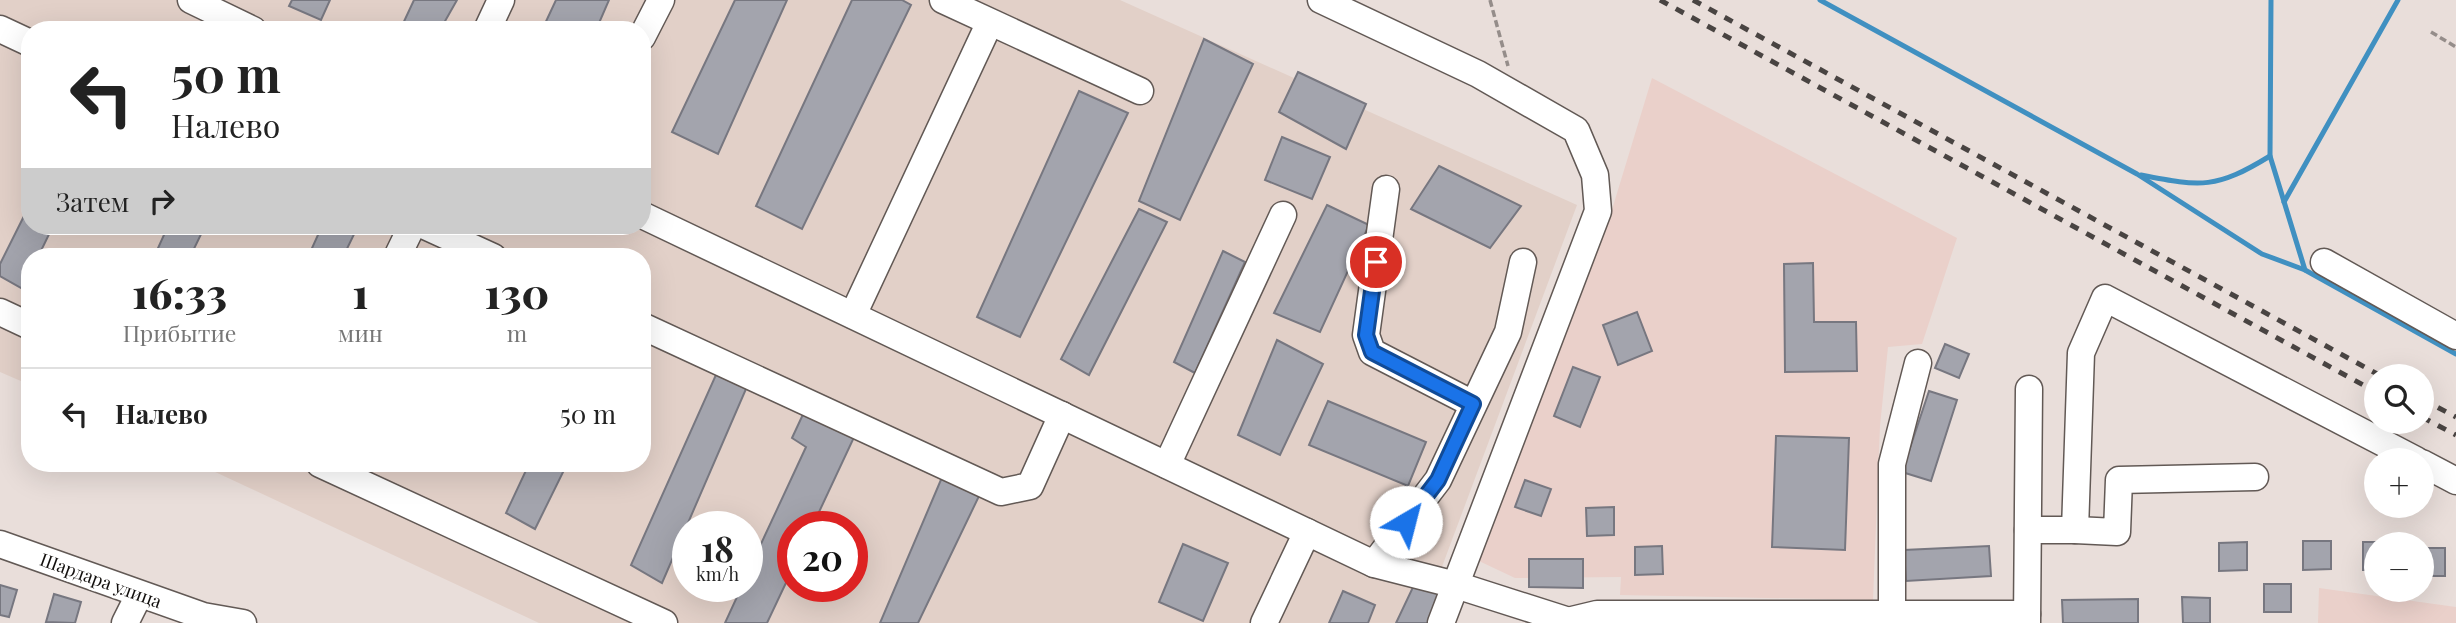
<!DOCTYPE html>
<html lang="ru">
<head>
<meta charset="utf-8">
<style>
	body { margin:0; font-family:"Playfair Display",serif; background:#f2f2f2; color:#222; height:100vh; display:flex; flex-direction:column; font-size:26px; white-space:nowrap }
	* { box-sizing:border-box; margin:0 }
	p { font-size:23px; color:#767676 }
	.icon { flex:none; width:38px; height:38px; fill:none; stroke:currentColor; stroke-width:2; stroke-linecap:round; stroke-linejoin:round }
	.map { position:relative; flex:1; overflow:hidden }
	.panel { position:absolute; left:21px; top:248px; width:630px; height:224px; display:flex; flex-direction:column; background:#fff; border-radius:28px; box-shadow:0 7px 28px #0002 }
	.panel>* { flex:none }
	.guide { position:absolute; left:21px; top:21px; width:630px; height:214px; border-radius:28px; box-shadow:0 7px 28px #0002; background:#fff; color:#222; overflow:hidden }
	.tools { position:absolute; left:2364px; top:364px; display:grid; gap:14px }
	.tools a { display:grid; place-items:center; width:70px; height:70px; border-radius:50%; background:#fff; box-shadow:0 7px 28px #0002; font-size:35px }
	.speed { position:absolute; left:672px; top:511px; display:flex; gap:14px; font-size:35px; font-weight:700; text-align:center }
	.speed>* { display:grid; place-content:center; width:91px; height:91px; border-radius:50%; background:#fff; box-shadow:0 7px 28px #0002; line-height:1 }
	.speed small { font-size:18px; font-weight:400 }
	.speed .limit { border:10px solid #d22; background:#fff; color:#111 }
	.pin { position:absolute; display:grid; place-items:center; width:60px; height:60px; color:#fff; margin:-30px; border:4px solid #fff; border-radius:50%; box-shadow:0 2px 7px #0007 }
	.me { position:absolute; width:77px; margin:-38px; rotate:37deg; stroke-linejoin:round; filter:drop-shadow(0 0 5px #0008) }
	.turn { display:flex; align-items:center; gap:24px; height:147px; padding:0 35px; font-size:32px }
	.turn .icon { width:91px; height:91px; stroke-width:2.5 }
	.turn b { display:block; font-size:49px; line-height:60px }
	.then { display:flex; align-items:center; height:66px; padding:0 35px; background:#0003; gap:14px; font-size:26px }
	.eta { display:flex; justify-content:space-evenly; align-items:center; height:119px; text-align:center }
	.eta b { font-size:42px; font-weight:800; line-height:49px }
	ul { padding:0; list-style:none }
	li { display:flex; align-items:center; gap:21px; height:91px; padding:0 35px; border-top:2px solid #e0e0e0 }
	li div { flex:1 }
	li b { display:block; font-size:26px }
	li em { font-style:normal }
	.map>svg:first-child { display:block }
</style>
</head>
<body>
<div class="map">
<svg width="2456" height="623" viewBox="0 0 2456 623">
	<rect width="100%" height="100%" fill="#e9deda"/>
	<g fill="#ead0ca">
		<path d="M 1652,78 L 1957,238 L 1922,344 L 1888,347 L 1880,426 L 1873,600 L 1620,595 L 1621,577 L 1515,578 L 1479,561 L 1611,213 Z"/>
		<path d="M 2319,588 L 2456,607 L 2456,623 L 2318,623 Z"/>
	</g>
	<path fill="#e2d0c8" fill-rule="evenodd" d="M 0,0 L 1120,0 L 1577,205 L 1421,623 L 539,623 L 198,464 L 642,464 L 642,257 L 30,257 L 30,385 L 0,372 ZM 30,30 L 642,30 L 642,226 L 30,226 ZM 688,527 L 747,527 L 747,586 L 688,586 ZM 793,527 L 852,527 L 852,586 L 793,586 Z"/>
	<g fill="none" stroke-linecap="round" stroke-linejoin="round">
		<g stroke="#4090c1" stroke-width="5">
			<path d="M 1820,0 L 2137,174 L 2262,254 L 2305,270"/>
			<path d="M 2271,0 L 2270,156 L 2305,270 L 2456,354"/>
			<path d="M 2141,175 C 2202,187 2216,189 2270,156"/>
			<path d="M 2284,202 L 2398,0"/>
		</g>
	</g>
	<g fill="#a3a4ad" stroke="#777780" stroke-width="2">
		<path d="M 292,0 L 330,0 L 321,20 L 289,6 Z"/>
		<path d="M 414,0 L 457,0 L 440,30 L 400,30 Z"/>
		<path d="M 556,0 L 609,0 L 596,30 L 542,30 Z"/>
		<path d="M 735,0 L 787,0 L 718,154 L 672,132 Z"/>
		<path d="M 852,0 L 902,0 L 911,5 L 802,229 L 756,206 Z"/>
		<path d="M 1204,39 L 1253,64 L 1180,220 L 1139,201 Z"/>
		<path d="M 1298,72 L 1366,104 L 1346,149 L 1279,112 Z"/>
		<path d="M 1079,91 L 1128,113 L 1020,337 L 977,317 Z"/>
		<path d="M 1282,137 L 1330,157 L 1312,199 L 1265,180 Z"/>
		<path d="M 1439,166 L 1521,206 L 1490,248 L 1411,209 Z"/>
		<path d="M 30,204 L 30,226 L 53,226 L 38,257 L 30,257 L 30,275 L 23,289 L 0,276 L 0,264 Z"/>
		<path d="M 1327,205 L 1369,225 L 1320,332 L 1274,313 Z"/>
		<path d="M 1139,209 L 1167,222 L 1089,375 L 1061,359 Z"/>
		<path d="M 168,226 L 205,226 L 190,257 L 154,257 Z"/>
		<path d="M 322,226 L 358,226 L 343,257 L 308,257 Z"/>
		<path d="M 1223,251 L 1245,262 L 1195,373 L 1174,362 Z"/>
		<path d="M 1813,263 L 1814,322 L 1856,322 L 1857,371 L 1785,372 L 1784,264 Z"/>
		<path d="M 1637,312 L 1652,351 L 1618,365 L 1603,325 Z"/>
		<path d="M 1277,340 L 1323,364 L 1280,455 L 1238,435 Z"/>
		<path d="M 1945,344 L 1969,354 L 1959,378 L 1935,368 Z"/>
		<path d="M 1573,367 L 1600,377 L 1580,427 L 1554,416 Z"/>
		<path d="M 719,368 L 749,382 L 662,583 L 631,565 Z"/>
		<path d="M 1929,391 L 1957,400 L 1931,481 L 1902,472 Z"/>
		<path d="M 1328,401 L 1426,442 L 1408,486 L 1309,445 Z"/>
		<path d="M 805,410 L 856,433 L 812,527 L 793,527 L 793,568 L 767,623 L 725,623 L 742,586 L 747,586 L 747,574 L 806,447 L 792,438 Z"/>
		<path d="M 1776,436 L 1849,438 L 1845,550 L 1772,547 Z"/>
		<path d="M 529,464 L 567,464 L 535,529 L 506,513 Z"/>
		<path d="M 943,475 L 980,494 L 918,623 L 880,623 Z"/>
		<path d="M 1525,480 L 1551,489 L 1541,516 L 1515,507 Z"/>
		<path d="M 1614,507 L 1614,535 L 1587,536 L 1586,508 Z"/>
		<path d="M 2303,541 L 2331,541 L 2331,569 L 2303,570 Z"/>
		<path d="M 2247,542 L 2247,570 L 2219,571 L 2219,543 Z"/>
		<path d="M 2363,542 L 2391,542 L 2391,544 L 2376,544 L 2376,570 L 2363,570 Z"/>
		<path d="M 1183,544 L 1228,563 L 1203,621 L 1159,602 Z"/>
		<path d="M 1662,546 L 1663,574 L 1635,575 L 1635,547 Z"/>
		<path d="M 1989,546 L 1991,576 L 1906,581 L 1904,550 Z"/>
		<rect x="2422" y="548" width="23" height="28"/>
		<path d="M 1529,559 L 1583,559 L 1583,588 L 1529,587 Z"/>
		<path d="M 1415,583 L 1443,593 L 1429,623 L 1396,623 Z"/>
		<rect x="2264" y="584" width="27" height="28"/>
		<path d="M 0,585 L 17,590 L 9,617 L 0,615 Z"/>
		<path d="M 1343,591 L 1375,605 L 1368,623 L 1329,623 Z"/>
		<path d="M 54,594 L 81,602 L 75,623 L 46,622 Z"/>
		<path d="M 2182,597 L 2210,598 L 2210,623 L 2183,623 Z"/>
		<path d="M 2138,599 L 2138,623 L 2063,623 L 2062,600 Z"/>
	</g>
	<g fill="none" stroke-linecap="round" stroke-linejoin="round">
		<g stroke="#625955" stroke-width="29">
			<g id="minor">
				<path d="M 191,0 L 253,30"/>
				<path d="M 943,0 L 1140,91"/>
				<path d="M 1321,0 L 1478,74 L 1576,130 L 1595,175 L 1598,211 L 1441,623"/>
				<path d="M 0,29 L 30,43"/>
				<path d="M 487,30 L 501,0"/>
				<path d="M 642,37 L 661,0"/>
				<path d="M 1386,189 L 1366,335 L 1372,352 L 1473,404"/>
				<path d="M 642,215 L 1374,564 L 1456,585 L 1575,623"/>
				<path d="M 425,226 L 493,257"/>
				<path d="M 397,257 L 412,226"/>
				<path d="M 2324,262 L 2456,336"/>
				<path d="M 0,312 L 30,326"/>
				<path d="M 853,315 L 989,24"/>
				<path d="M 642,326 L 1001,492 L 1030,486 L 1062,415"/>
				<path d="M 2422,463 L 2456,481"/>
				<path d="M 320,464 L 664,623"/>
				<path d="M 1167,465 L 1283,215"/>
				<path d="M 2028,530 L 2075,530 L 2081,353 L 2105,298 L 2416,460"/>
				<path d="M 2075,530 L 2117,532 L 2119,480 L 2255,477"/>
				<path d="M 0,544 L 203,616 L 243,623"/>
				<path d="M 1374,564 L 1438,480 L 1508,332 L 1523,262"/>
				<path d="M 1572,620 L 1597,614 L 2027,614"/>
				<path d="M 125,623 L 139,595"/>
				<path d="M 1264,623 L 1307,532"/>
				<path d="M 1892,623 L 1892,464 L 1918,363"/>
				<path d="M 2027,623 L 2029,389"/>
			</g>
		</g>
		<g stroke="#958d8a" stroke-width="3.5" stroke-dasharray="7 3.5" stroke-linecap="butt">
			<path d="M 1490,0 L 1508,66"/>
			<path d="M 2431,32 L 2456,47"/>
		</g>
		<use href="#minor" stroke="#fff" stroke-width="26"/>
		<g stroke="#494442" stroke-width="5" stroke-dasharray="9 9" stroke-linecap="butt">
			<path d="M 1660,0 L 2376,392"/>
			<path d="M 1693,0 L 2381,376"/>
			<path d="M 2422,399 L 2456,417"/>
			<path d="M 2422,417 L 2456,435"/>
		</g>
	</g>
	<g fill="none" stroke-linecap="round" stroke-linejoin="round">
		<g stroke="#114b97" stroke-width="18">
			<path id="route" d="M 1376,262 L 1366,335 L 1372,352 L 1473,404 L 1438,480 L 1406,522"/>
		</g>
		<use href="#route" stroke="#1a73e8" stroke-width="12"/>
	</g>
	<g text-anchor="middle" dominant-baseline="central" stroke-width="5" stroke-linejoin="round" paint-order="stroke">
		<g font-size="18" fill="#110e0c" stroke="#fff">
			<text transform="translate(101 580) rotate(20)">Шардара улица</text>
		</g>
	</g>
</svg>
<div class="tools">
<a><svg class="icon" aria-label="search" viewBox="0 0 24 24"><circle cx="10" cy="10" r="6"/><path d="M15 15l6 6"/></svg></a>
<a>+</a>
<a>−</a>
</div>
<div class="speed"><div>18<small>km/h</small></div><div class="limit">20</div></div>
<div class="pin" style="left:1376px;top:262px;background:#d93025"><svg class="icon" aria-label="arrive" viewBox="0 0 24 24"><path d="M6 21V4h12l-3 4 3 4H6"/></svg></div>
<svg class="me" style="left:1406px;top:522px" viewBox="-20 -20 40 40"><circle r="19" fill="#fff"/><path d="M0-13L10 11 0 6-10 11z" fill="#1a73e8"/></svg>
<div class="guide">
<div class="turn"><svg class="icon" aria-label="left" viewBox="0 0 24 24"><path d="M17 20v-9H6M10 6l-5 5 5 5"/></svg><div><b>50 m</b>Налево</div></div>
<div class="then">Затем<svg class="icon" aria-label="right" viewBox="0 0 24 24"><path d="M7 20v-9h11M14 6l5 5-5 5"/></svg></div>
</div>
<section class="panel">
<div class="eta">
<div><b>16:33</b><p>Прибытие</p></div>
<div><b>1</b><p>мин</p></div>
<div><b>130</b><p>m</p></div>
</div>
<ul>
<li><svg class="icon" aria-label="left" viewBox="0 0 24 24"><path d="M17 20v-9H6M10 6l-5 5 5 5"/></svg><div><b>Налево</b></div><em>50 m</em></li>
</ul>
</section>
</div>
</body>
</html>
